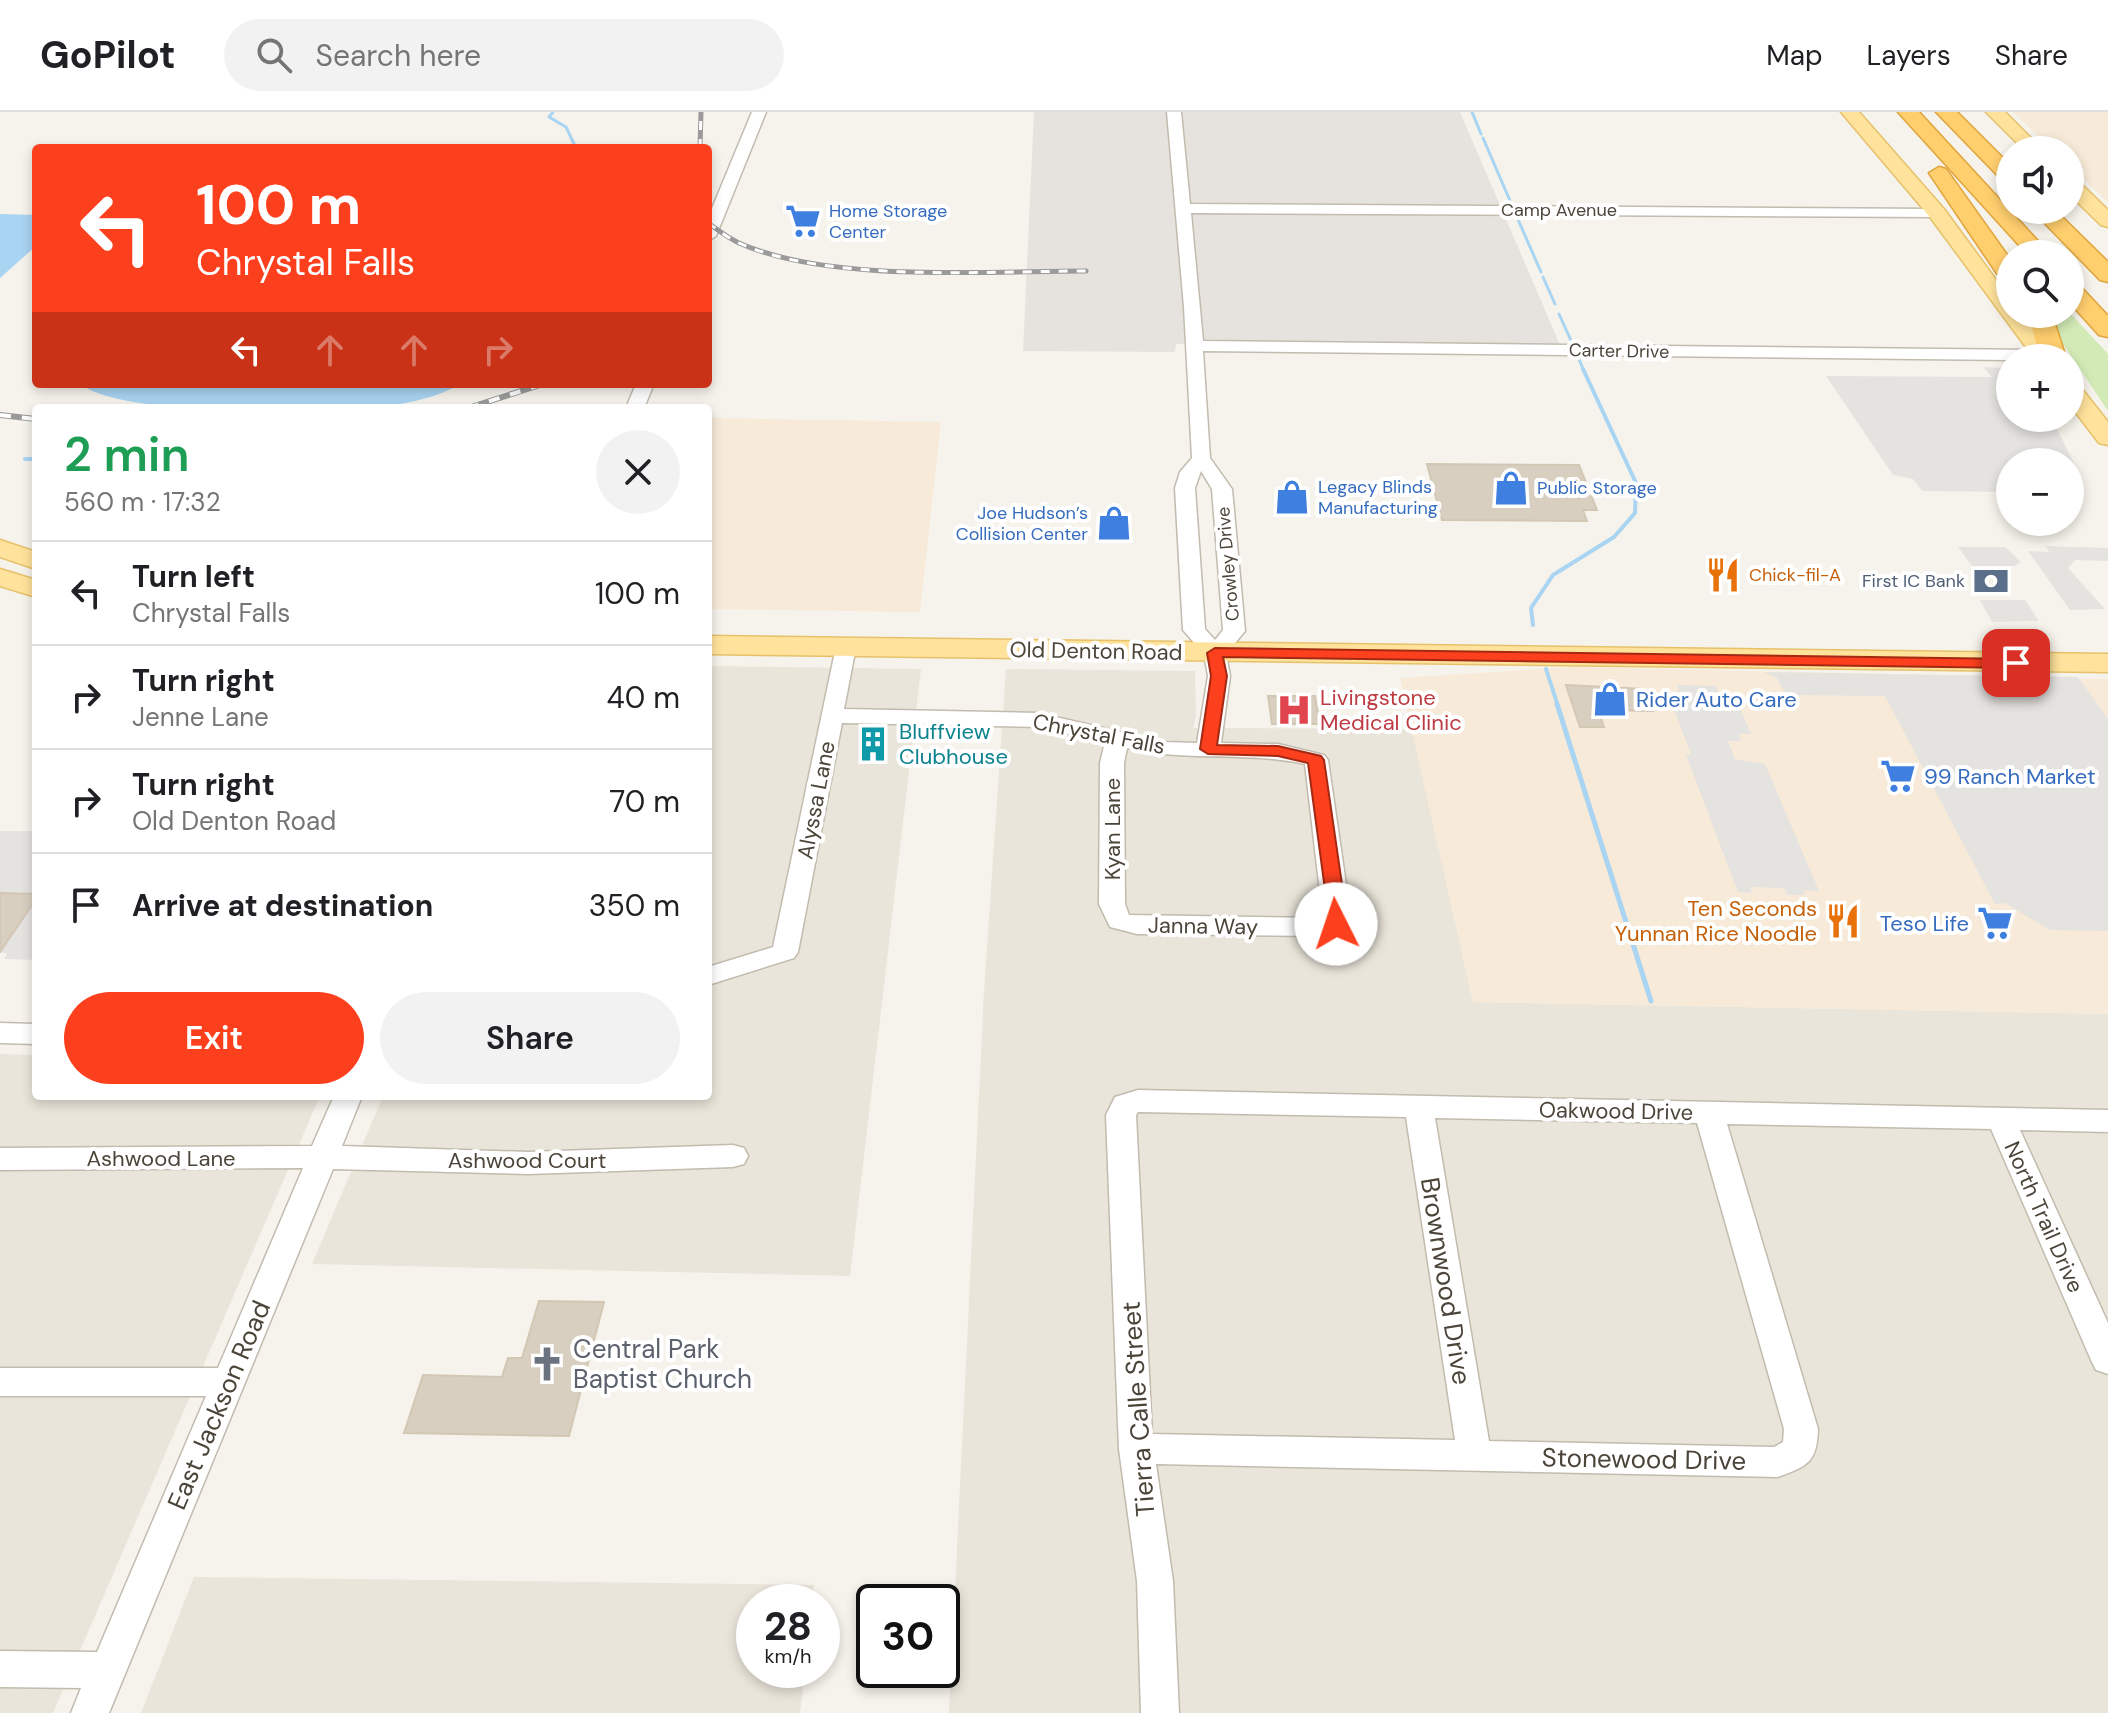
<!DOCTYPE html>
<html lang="en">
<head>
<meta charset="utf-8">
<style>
	body { margin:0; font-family:"DM Sans",sans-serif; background:#f2f2f2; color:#202124; height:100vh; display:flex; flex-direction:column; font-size:30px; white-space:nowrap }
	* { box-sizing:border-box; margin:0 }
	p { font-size:26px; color:#757577 }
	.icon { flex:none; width:44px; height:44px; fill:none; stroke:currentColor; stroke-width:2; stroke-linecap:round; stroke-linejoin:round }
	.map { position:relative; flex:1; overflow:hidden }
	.side { position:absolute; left:32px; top:292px; width:680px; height:696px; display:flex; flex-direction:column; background:#fff; border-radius:8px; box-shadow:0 4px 12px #0003 }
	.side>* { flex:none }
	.hud { position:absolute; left:32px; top:32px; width:680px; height:244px; border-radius:8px; box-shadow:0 4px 12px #0003; background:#fc3f1d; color:#fff; overflow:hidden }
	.fabs { position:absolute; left:1996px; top:24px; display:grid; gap:16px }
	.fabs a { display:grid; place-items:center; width:88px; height:88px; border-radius:50%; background:#fff; box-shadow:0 4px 12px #0003; font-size:40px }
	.speed { position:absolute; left:736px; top:1472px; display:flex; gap:16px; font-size:40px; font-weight:700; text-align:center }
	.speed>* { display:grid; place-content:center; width:104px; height:104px; border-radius:50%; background:#fff; box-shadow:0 4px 12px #0003; line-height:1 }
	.speed small { font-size:20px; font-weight:400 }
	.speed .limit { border:4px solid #111; border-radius:12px; background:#fff; color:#111 }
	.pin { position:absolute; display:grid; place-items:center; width:68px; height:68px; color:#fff; margin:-34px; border-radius:16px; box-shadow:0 4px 12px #0006 }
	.me { position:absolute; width:88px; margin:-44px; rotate:356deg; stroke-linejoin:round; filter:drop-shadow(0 0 6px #0008) }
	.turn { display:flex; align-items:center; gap:28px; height:168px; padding:0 32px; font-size:36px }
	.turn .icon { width:104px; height:104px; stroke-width:2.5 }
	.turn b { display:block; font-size:56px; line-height:68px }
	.lanes { display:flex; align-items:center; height:76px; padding:0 32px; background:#0003; justify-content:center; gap:40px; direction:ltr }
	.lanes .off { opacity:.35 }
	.round { display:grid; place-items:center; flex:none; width:84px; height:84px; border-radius:42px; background:#f2f2f2 }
	.headline { display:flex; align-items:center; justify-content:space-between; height:136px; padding:0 32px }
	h1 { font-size:48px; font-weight:600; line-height:60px; color:#1e9e55 }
	.button { display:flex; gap:16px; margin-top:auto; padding:16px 32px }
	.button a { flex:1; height:92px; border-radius:48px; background:#fc3f1d; color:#fff; font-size:32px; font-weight:600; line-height:92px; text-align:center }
	.button a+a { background:#f2f2f2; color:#202124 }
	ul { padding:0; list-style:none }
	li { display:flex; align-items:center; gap:24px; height:104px; padding:0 32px; border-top:2px solid #e0e0e0 }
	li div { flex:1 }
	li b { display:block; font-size:30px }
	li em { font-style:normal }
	header { display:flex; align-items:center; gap:48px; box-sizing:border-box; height:112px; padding:0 40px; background:#fff; border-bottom:2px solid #e0e0e0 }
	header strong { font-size:38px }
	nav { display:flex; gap:44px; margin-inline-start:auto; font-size:28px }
	.search { width:560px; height:72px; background:#f2f2f2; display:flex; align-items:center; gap:20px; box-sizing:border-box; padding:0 28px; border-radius:44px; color:#757577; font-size:30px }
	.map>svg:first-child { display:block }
</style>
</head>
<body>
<header>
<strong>GoPilot</strong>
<div class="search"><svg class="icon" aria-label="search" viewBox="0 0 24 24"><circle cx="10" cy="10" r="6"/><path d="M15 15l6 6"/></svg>Search here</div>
<nav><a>Map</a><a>Layers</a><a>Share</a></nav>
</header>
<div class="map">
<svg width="2108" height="1601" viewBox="0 0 2108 1601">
	<rect width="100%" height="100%" fill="#f6f3ec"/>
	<g fill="#eae5da">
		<path d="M 708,554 L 921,557 L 850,1164 L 312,1152 L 383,984 L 708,984 Z"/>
		<path d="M 1006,557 L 1195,559 L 1196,604 L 1193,616 L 1412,617 L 1473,890 L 2108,902 L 2108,1601 L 949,1601 L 984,879 Z"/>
		<path d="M 0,942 L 36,943 L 36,984 L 320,984 L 53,1601 L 0,1601 Z"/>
		<path d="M 194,1465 L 814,1473 L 812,1490 L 754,1490 L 754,1558 L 805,1558 L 800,1601 L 141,1601 Z"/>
	</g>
	<g fill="#f7ead8">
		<path d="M 2013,0 L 2108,0 L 2108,90 L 2070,54 L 2070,38 L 2053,38 Z"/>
		<path d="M 708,306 L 941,310 L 920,500 L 708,497 Z"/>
		<path d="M 1573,555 L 2108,567 L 2108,902 L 1473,890 L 1400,566 Z"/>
	</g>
	<path fill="#e6e2dd" d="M 1034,0 L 1460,0 L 1560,233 L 1176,232 L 1175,240 L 1023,239 Z"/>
	<path fill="#d2eab5" d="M 2070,201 L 2108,242 L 2108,299 L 2043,202 Z"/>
	<g fill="#e5e3e0">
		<path d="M 1983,255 L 2006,256 L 2010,260 L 2010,306 L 2052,306 L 2079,362 L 2070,361 L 2070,350 L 2010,350 L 2010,380 L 1922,379 L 1913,367 L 1893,363 L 1826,264 L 1992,265 Z"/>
		<path d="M 2046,434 L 2108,436 L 2108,449 L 2075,448 L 2068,456 L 2105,497 L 2070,498 L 2028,439 L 2049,440 Z"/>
		<path d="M 1958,435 L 2005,435 L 2021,450 L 2015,454 L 1972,454 Z"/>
		<path d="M 1980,488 L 2025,488 L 2039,509 L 1992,510 Z"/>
		<path d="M 1764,560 L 2078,565 L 2108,607 L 2108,819 L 2050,818 L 2005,791 L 1995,792 L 1885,584 L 1786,583 L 1777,566 Z"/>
		<path d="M 1677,573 L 1716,574 L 1720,583 L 1735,584 L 1751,622 L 1739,622 L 1741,629 L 1728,629 L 1735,647 L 1765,652 L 1819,779 L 1804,778 L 1805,783 L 1787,783 L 1784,776 L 1750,775 L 1752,781 L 1738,780 L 1686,643 L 1691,642 L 1668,582 L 1680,582 Z"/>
		<path d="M 0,719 L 36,719 L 36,782 L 0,781 Z"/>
		<path d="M 36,787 L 36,848 L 4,847 L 7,842 L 0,840 Z"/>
	</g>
	<g fill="#a9d4f2">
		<path d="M 0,102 L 36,103 L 36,134 L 0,166 Z"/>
		<path d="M 80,272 L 461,272 C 438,285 410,291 385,294 C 365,297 343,295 323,295 C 266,296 125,304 80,272 Z"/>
	</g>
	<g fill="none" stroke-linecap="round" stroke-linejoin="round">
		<g stroke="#a9d4f2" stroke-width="3">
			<path d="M 553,0 L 549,5 L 566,15 L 576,36"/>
			<path d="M 1472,0 L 1481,22"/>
			<path d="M 1483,26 L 1511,91"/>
			<path d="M 1516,103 L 1541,160"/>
			<path d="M 1543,165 L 1555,192"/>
			<path d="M 1559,202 L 1573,233"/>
			<path d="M 1578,245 L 1584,259"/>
		</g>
		<g stroke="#a9d4f2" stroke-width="4">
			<path d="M 25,347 L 36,347"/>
			<path d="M 1533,513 L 1531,496 L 1553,463 L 1614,425 L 1635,401 L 1636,371 L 1583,257"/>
			<path d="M 1546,557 L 1558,594"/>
		</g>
		<path stroke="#a9d4f2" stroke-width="5" d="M 1557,592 L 1651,889"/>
	</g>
	<g fill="#d8cfc1" stroke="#d3c7b4" stroke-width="2">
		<path d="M 1427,352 L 1579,353 L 1597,398 L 1583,398 L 1587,409 L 1442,408 Z"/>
		<path d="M 1566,573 L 1644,577 L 1653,599 L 1598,598 L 1604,615 L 1580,615 Z"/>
		<path d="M 1268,584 L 1315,584 L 1320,612 L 1272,612 Z"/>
		<path d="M 0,781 L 36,782 L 36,787 L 0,840 Z"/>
		<path d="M 539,1189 L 604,1190 L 569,1324 L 404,1321 L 423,1263 L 502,1265 L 508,1246 L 522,1246 Z"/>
	</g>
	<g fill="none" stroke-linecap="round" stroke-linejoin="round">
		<g stroke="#c2bbae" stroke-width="3">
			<g id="minor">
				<path d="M 752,0 L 766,0 L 716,124 L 708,129 L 708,106 Z"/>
				<path d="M 1167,0 L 1181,0 L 1190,92 L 1937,97 L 1944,101 L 1937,105 L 1191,101 L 1203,229 L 2044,238 L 2053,243 L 2051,246 L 2010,248 L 1203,239 L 1210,346 L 1232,377 L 1245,519 L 1226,542 L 1230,564 L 1221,631 L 1278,632 L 1324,643 L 1328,648 L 1350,800 L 1345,818 L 1319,824 L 1137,822 L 1110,815 L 1099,792 L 1100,651 L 1105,630 L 1038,615 L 842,611 L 798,840 L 794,846 L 708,873 L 708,855 L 773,835 L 837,530 L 845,528 L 856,535 L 844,597 L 1038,601 L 1165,630 L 1197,631 L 1208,564 L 1204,542 L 1183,518 L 1175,376 L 1180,360 L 1192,346 L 1184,195 ZM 1201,359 L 1212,377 L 1223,518 L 1215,528 L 1205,517 L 1195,376 ZM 1127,636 C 1186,650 1246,639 1305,652 L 1323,806 L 1129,803 L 1125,792 L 1124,651 Z"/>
				<path d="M 636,272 L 654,272 L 644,296 L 626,296 Z"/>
				<path d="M 0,911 L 36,912 L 36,932 L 0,931 Z"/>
				<path d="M 1138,978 L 2108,998 L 2108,1020 L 2020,1018 L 2108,1211 L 2108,1262 L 2096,1258 L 2091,1248 L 1991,1017 L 1727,1012 L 1818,1317 C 1817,1350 1808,1354 1778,1365 L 1156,1352 L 1173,1469 L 1179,1601 L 1141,1601 L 1137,1469 L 1119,1337 L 1106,1003 L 1115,985 ZM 1138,1000 L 1406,1005 L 1455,1328 L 1152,1322 L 1136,1003 ZM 1435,1006 L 1697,1011 L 1784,1317 L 1783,1330 L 1774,1335 L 1489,1329 Z"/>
				<path d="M 334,984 L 362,984 L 342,1034 L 528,1040 L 733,1033 L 744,1036 L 748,1044 L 744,1052 L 733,1055 L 528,1062 L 333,1057 L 109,1601 L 71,1601 L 81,1576 L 0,1575 L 0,1539 L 97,1540 L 206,1284 L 0,1284 L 0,1256 L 218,1256 L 303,1056 L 0,1058 L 0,1036 L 312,1034 Z"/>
			</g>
		</g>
		<g stroke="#e6c16a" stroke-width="3">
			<g id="major">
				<path d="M 1841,0 L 1859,0 L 1944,97 L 2010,187 L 2010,202 L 2021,202 L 2057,246 L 2034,246 L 1930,105 Z"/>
				<path d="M 1986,0 L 2005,0 L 2043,38 L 2024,38 Z"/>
				<path d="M 2070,66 L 2077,68 L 2108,98 L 2108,115 L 2101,113 L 2070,83 Z"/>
				<path d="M 2070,270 L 2078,272 L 2108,310 L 2108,333 L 2099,331 L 2070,293 Z"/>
				<path d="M 0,428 L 36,440 L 36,457 L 0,445 Z"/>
				<path d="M 0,457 L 36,468 L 36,485 L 0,474 Z"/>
				<path d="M 708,524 L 2108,542 L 2108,560 L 708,542 Z"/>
			</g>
		</g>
		<g stroke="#e0a43c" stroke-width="3">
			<g id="highway">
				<path d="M 1898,0 L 1919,0 L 2050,142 L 2027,142 Z"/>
				<path d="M 1936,0 L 1957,0 L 2010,53 L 2010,71 L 2003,69 Z"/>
				<path d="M 1939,55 L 1946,57 L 2010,147 L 2010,171 L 2002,169 L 1929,61 Z"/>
				<path d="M 2032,98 L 2055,98 L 2108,150 L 2108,170 L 2100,168 Z"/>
				<path d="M 2070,170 L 2078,172 L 2108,204 L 2108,225 L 2099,223 L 2070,191 Z"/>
				<path d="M 2024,202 L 2048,202 L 2055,212 L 2066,246 L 2040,246 L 2031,212 Z"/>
			</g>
		</g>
		<use href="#minor" fill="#fff" fill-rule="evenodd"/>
		<use href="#major" fill="#ffe39c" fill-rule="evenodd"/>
		<use href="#highway" fill="#ffcf6e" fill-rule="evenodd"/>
		<g stroke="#9a9a9a" stroke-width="5">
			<g id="rail-far1">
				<path d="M 700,36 L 701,0"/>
				<path d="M 708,111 C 718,118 728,126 739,131 C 828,171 987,159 1086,159"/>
			</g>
		</g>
		<g stroke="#9a9a9a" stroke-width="6">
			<g id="rail">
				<path d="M 468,296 L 543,272"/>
				<path d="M 0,303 L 36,307"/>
			</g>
		</g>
		<use href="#rail-far1" stroke="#fff" stroke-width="3" stroke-dasharray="9" stroke-linecap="butt"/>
		<use href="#rail" stroke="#fff" stroke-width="4" stroke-dasharray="11" stroke-linecap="butt"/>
	</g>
	<path fill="#fc3f1d" stroke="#a42913" stroke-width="2" d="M 1215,536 L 2016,547 L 2024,551 L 2016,556 L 1223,545 L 1227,564 L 1217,633 L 1278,634 L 1321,644 L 1324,648 L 1346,800 L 1345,812 L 1336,818 L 1326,812 L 1328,800 L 1308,651 L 1278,644 L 1208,642 L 1200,637 L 1211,564 L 1207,541 Z"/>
	<defs>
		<g id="supermarket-bare" transform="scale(2.76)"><path d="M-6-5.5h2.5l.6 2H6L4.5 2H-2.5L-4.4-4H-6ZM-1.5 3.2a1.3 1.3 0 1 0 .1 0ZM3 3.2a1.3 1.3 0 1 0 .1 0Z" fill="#3f7fe0" stroke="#fff" stroke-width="2.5" paint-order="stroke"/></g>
		<g id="shop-bare" transform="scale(2.76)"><path d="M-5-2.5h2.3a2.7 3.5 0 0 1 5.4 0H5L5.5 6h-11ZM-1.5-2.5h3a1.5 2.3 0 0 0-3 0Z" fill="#3f7fe0" stroke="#fff" stroke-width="2.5" paint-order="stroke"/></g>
		<g id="restaurant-bare" transform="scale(2.76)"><path d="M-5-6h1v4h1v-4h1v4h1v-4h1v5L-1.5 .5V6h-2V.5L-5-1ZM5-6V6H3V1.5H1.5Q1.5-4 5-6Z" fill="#e8710a" stroke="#fff" stroke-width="2.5" paint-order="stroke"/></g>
		<g id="bank-bare" transform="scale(2.76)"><path d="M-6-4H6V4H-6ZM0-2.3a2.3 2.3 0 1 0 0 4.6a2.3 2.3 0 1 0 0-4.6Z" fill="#5c6f8a" stroke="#fff" stroke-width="2.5" paint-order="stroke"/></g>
		<g id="hospital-bare" transform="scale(2.76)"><path d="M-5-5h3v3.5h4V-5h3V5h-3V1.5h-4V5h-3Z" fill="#e0444e" stroke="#fff" stroke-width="2.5" paint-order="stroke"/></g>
		<g id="building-bare" transform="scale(2.76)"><path d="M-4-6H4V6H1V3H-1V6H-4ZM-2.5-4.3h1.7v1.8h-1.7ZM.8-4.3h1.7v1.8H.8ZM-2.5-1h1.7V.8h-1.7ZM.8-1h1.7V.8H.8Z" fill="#0f9aa8" stroke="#fff" stroke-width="2.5" paint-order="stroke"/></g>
		<g id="church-bare" transform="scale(2.76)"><path d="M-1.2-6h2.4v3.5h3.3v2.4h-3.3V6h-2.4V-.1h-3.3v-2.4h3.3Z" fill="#6b7280" stroke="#fff" stroke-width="2.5" paint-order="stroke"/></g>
	</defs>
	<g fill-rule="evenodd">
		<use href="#supermarket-bare" x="803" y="109"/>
		<use href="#shop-bare" x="1511" y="376"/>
		<use href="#shop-bare" x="1292" y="385"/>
		<use href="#shop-bare" x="1114" y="411"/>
		<use href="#restaurant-bare" x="1723" y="463"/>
		<use href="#bank-bare" x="1991" y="469"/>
		<use href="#shop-bare" x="1610" y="587"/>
		<use href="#hospital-bare" x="1294" y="598"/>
		<use href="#building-bare" x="873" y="632"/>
		<use href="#supermarket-bare" x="1898" y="664"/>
		<use href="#restaurant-bare" x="1843" y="809"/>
		<use href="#supermarket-bare" x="1995" y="811"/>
		<use href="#church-bare" x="547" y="1252"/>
	</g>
	<g text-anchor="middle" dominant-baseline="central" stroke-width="8" stroke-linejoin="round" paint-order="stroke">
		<g font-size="18" fill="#4b4439" stroke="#fff">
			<text x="1559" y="98">Camp Avenue</text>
			<text transform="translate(1619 239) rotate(1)">Carter Drive</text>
			<text transform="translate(1228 452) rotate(-95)">Crowley Drive</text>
		</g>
		<g font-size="18" fill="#366cbe" stroke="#fff" text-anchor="start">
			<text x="829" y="99">Home Storage<tspan x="829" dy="21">Center</tspan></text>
			<text x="1318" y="375">Legacy Blinds<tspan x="1318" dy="21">Manufacturing</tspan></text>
			<text x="1537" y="376">Public Storage</text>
			<text x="1088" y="401" text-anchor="end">Joe Hudson’s<tspan x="1088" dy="21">Collision Center</tspan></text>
		</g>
		<g font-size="18" fill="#c56008" stroke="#fff" text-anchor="start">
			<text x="1749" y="463">Chick-fil-A</text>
		</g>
		<g font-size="18" fill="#4e5e75" stroke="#fff" text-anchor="end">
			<text x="1965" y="469">First IC Bank</text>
		</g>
		<g font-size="22" fill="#4b4439" stroke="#fff">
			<text transform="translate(1096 539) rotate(1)">Old Denton Road</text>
			<text transform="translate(1099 622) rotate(11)">Chrystal Falls</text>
			<text transform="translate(816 688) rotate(-79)">Alyssa Lane</text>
			<text transform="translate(1112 717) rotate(-90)">Kyan Lane</text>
			<text transform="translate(1203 814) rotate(1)">Janna Way</text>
			<text transform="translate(1616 999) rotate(1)">Oakwood Drive</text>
			<text x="161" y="1046">Ashwood Lane</text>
			<text x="527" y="1048">Ashwood Court</text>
			<text transform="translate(2044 1105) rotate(66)">North Trail Drive</text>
		</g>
		<g font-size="22" fill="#be3a42" stroke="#fff" text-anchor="start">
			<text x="1320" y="585">Livingstone<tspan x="1320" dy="25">Medical Clinic</tspan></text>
		</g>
		<g font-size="22" fill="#366cbe" stroke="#fff" text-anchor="start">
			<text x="1636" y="587">Rider Auto Care</text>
			<text x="1924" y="664">99 Ranch Market</text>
			<text x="1969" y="811" text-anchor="end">Teso Life</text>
		</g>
		<g font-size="22" fill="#0d838f" stroke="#fff" text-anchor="start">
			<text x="899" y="619">Bluffview<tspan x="899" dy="25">Clubhouse</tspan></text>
		</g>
		<g font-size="22" fill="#c56008" stroke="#fff" text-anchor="end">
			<text x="1817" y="796">Ten Seconds<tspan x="1817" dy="25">Yunnan Rice Noodle</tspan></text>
		</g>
		<g font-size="26" fill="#4b4439" stroke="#fff">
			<text transform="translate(1446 1169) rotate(81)">Brownwood Drive</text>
			<text transform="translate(219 1293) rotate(-67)">East Jackson Road</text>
			<text transform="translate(1138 1297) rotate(-94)">Tierra Calle Street</text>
			<text transform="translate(1644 1347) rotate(1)">Stonewood Drive</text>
		</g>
		<g font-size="26" fill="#5b616d" stroke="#fff" text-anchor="start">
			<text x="573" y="1237">Central Park<tspan x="573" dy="30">Baptist Church</tspan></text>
		</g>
	</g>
</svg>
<div class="fabs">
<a><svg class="icon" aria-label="sound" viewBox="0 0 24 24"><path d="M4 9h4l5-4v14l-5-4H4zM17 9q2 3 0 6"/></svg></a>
<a><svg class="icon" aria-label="search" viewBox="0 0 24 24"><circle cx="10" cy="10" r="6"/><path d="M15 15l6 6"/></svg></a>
<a>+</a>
<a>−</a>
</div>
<div class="speed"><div>28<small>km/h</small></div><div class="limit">30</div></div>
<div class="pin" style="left:2016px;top:551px;background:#d93025"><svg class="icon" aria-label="arrive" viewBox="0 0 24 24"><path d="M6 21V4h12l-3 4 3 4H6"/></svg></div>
<svg class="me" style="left:1336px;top:812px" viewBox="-20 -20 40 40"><circle r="19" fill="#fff"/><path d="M0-13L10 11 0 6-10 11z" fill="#fc3f1d"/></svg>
<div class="hud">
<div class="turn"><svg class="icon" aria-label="left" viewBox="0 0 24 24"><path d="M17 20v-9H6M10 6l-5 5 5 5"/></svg><div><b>100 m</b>Chrystal Falls</div></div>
<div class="lanes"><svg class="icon" aria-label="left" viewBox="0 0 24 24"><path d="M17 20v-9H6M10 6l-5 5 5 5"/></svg><svg class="icon off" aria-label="ahead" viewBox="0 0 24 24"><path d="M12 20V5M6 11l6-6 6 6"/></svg><svg class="icon off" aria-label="ahead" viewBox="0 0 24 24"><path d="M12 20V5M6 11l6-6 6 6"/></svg><svg class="icon off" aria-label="right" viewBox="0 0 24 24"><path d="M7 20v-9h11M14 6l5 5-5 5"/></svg></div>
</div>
<section class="side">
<div class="headline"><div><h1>2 min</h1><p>560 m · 17:32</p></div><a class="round"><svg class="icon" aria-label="close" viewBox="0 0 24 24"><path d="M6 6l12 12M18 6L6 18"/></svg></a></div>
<ul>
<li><svg class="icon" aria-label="left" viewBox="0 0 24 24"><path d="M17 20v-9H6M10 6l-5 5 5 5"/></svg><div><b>Turn left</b><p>Chrystal Falls</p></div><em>100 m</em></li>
<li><svg class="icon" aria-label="right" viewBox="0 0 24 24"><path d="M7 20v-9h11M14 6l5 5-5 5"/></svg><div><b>Turn right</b><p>Jenne Lane</p></div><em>40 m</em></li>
<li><svg class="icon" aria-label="right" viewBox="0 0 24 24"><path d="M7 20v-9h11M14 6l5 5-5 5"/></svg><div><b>Turn right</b><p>Old Denton Road</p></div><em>70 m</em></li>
<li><svg class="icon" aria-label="arrive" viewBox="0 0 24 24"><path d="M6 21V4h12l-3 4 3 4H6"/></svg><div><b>Arrive at destination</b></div><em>350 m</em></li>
</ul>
<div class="button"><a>Exit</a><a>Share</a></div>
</section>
</div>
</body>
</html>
